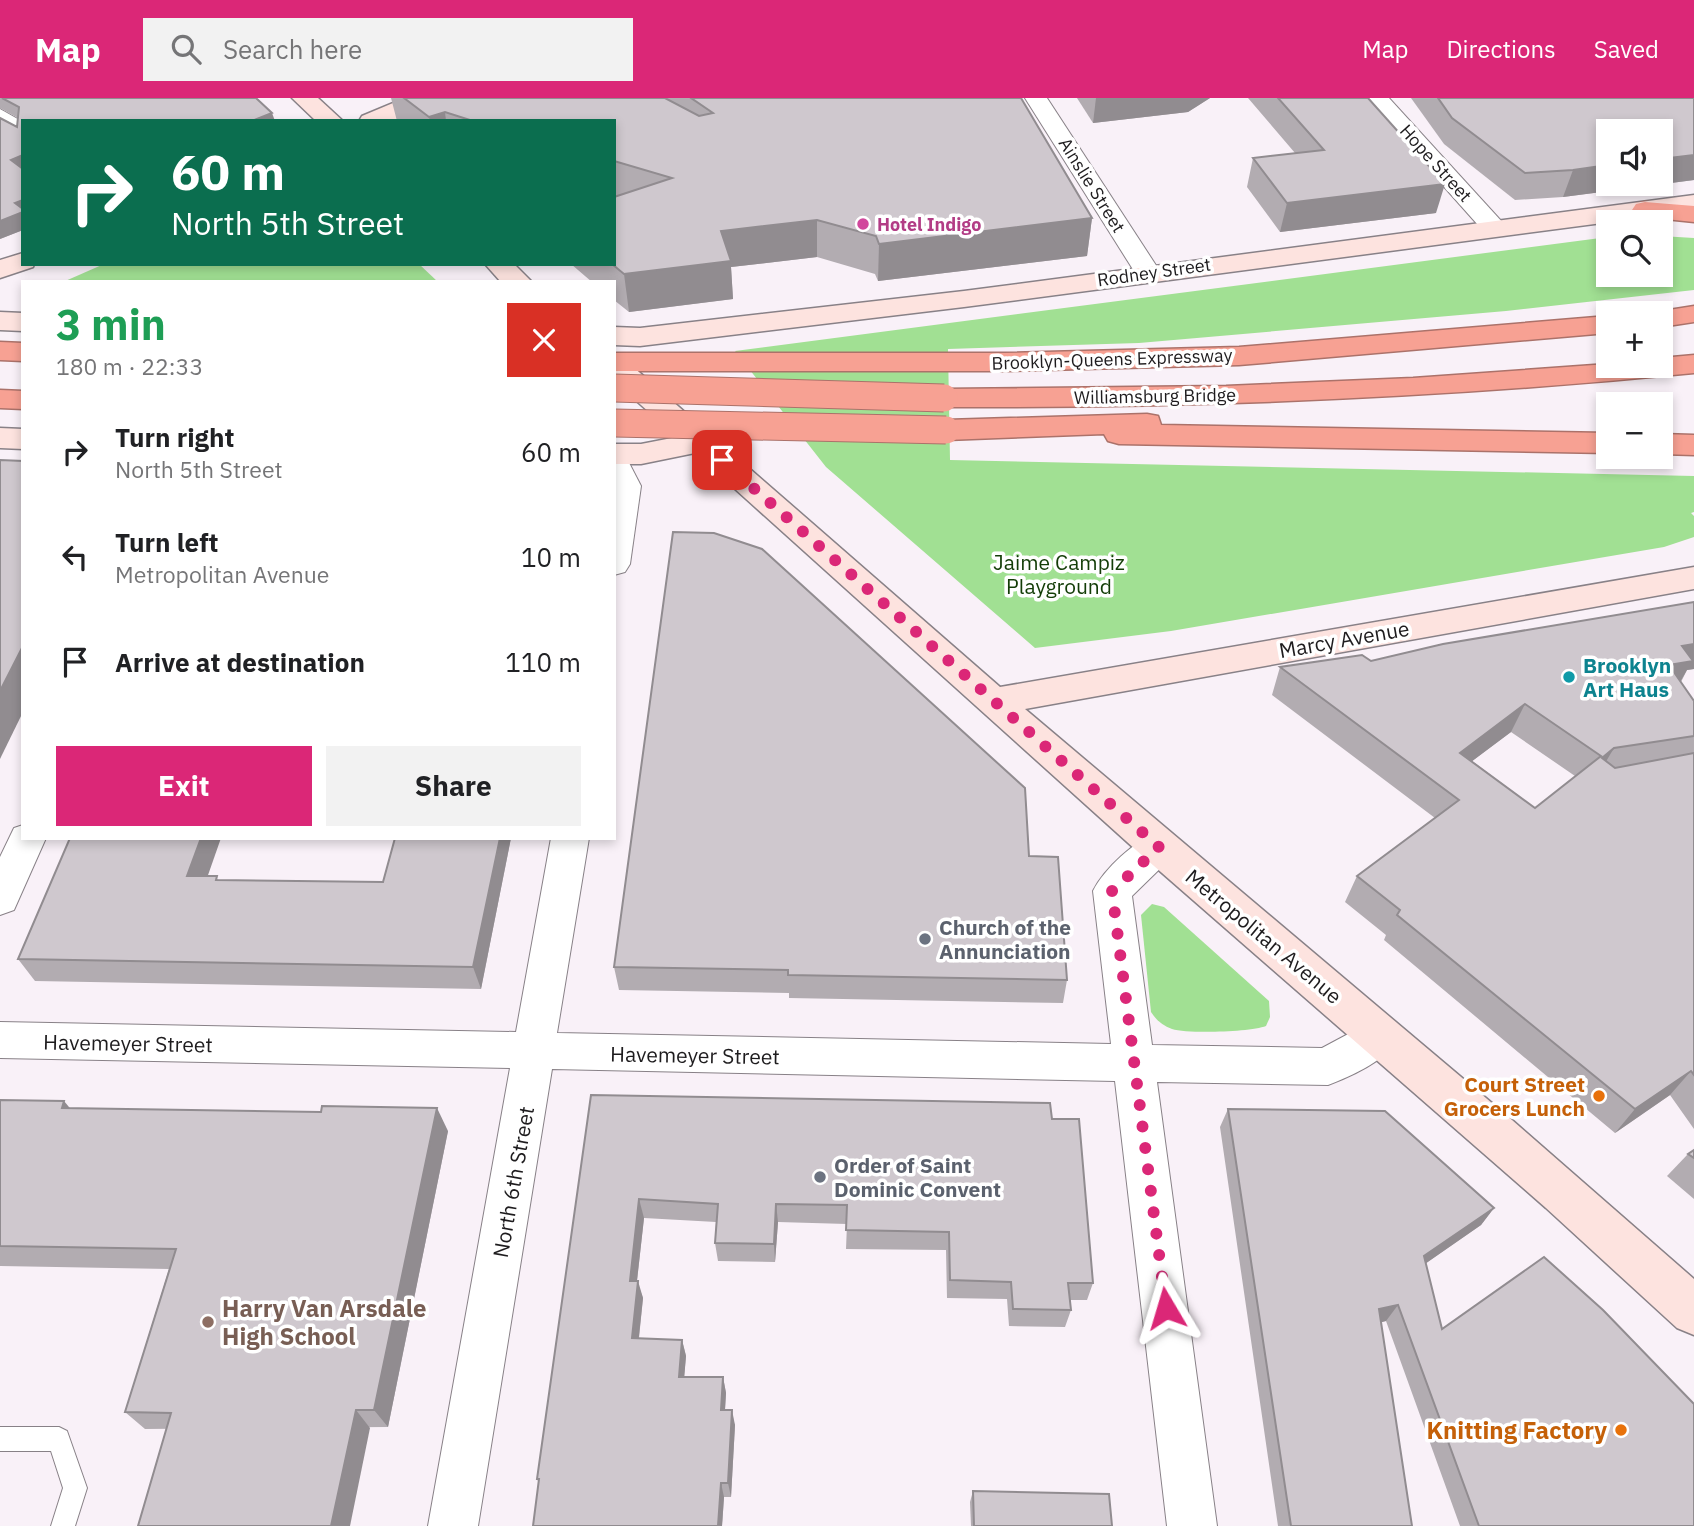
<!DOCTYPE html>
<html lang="en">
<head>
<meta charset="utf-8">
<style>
	body { margin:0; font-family:"IBM Plex Sans",sans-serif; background:#f2f2f2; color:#202124; height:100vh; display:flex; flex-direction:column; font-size:26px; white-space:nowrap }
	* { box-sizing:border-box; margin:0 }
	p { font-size:23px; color:#757577 }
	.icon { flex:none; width:38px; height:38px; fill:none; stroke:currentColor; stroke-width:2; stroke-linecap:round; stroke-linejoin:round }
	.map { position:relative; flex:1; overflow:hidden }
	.drawer { position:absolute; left:21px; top:182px; width:595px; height:560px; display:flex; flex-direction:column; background:#fff; border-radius:0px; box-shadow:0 4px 10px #0003 }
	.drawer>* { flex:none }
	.hud { position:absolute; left:21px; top:21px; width:595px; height:147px; border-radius:0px; box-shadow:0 4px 10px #0003; background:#0b6e4f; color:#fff; overflow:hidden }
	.buttons { position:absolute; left:1596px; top:21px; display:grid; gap:14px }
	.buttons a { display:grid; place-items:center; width:77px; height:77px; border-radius:0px; background:#fff; box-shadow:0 4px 10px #0003; font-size:35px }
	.pin { position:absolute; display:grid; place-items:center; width:60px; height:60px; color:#fff; margin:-30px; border-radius:14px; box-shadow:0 4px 10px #0006 }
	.me { position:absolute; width:77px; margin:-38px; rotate:353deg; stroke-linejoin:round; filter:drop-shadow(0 0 5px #0008) }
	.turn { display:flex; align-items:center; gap:24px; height:147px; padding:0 35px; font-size:32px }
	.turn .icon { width:91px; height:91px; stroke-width:2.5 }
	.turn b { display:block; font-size:49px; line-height:60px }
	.round { display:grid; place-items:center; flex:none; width:74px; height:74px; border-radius:0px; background:#f2f2f2 }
	.overview { display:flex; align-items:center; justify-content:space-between; height:119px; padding:0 35px }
	h1 { font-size:42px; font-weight:700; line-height:52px; color:#1e9e55 }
	.button { display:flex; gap:14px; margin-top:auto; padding:14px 35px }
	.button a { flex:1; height:80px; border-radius:0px; background:#db2777; color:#fff; font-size:28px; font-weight:700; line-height:80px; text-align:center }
	.button a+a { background:#f2f2f2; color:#202124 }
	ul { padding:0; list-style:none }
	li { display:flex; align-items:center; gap:21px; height:105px; padding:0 35px }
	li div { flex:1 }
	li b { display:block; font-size:26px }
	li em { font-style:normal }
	header { display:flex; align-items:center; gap:42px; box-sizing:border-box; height:98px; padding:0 35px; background:#db2777; color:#fff }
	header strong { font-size:33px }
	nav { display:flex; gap:38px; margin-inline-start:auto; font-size:24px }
	.search { width:490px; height:63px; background:#f2f2f2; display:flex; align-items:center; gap:18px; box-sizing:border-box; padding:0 24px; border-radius:0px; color:#757577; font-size:26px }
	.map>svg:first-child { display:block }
</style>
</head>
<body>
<header>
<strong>Map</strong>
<div class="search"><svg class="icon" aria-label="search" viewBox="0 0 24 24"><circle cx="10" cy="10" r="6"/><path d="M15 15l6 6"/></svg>Search here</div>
<nav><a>Map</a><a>Directions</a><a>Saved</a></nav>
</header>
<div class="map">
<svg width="1694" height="1428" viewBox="0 0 1694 1428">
	<rect width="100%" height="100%" fill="#f9f1f8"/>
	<g fill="#a1e093">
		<path d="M 1661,138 L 1694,140 L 1694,192 L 1506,213 L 1139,245 L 948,251 L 950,362 L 1694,378 L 1694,414 L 1691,415 L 1694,418 L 1694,439 L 1664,449 L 1171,533 L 1035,550 L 826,369 L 735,253 L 1608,139 L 1608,177 L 1661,177 Z"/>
		<path d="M 104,166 L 419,166 L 438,184 L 63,184 Z"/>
		<path d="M 1152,806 L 1164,809 L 1269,903 L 1270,919 L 1266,928 C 1250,934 1188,936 1172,931 C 1163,928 1156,922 1151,914 L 1141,817 Z"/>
	</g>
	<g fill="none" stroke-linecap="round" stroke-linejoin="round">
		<g stroke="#888187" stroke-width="2">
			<path id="lane" d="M 0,1329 L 59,1329 L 67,1333 L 87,1390 L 75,1428 L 51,1428 L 63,1390 L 51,1353 L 0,1353 Z"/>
		</g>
		<g stroke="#888187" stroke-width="2">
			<g id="street">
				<path d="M 1025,0 L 1047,0 L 1161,175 L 1157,181 L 1139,181 Z"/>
				<path d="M 1365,0 L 1389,0 L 1504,126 L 1508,131 L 1504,136 L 1486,136 Z"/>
				<path d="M 0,11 L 23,24 L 23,42 L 0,29 Z"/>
				<path d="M 614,355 L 625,357 L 641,388 L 630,466 L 625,474 L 614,477 Z"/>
				<path d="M 23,727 L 23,740 L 46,740 L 14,812 L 0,817 L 0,759 L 14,730 Z"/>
				<path d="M 1159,734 L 1172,739 L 1178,749 L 1172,759 L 1132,798 L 1152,947 L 1322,950 L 1380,919 L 1395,924 L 1401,937 C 1389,961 1352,978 1328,987 L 1157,984 L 1217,1428 L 1167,1428 L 1115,983 L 552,971 L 478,1428 L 428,1428 L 510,970 L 0,960 L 0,924 L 516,934 L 551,740 L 589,740 L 557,935 L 1111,946 L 1093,793 C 1104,771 1135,742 1159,734 Z"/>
			</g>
		</g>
		<g stroke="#888187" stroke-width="3">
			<g id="secondary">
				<path d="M 292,0 L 318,0 L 343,23 L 316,23 Z"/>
				<path d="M 405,0 L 437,0 L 433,5 L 392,23 L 359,23 L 362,18 Z"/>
				<path d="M 1694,97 L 1694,113 L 964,209 L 640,248 L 614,247 L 614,229 L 640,230 L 964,193 Z"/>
				<path d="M 23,155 L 23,166 L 34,166 L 33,169 L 0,180 L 0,162 Z"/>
				<path d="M 485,166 L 514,166 L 532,184 L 501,184 Z"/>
				<path d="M 0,214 L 23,215 L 23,233 L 0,232 Z"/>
				<path d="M 614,258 L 624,261 L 1000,589 L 1694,469 L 1694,491 L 1025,611 L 1512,1022 L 1694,1181 L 1694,1237 L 1677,1230 L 1546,1110 L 1146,761 L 695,355 L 641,366 L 614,366 L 614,346 L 641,346 L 677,339 L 614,283 Z"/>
				<path d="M 0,330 L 23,331 L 23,351 L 0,350 Z"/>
			</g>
		</g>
		<g stroke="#ab726a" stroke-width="3">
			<g id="highway">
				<path d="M 1645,104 L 1694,108 L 1694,124 L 1636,118 L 1632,112 L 1636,106 Z"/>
				<path d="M 1694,208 L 1694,224 L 1661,229 L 1661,215 L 1650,215 Z"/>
				<path d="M 1608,218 L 1608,235 L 1239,267 L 1005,273 L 614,273 L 614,255 L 1005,255 L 1239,249 Z"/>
				<path d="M 0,244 L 23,245 L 23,263 L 0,262 Z"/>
				<path d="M 1694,257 L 1694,275 C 1444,300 1195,310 944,309 L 933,306 L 929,300 L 933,294 L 944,291 L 1226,288 L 1413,280 L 1608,266 L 1661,268 L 1661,260 Z"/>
				<path d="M 0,292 L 23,293 L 23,311 L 0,310 Z"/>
				<path d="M 1147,316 L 1158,318 L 1161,327 L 1608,335 L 1608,355 L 1119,346 L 1108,343 L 1104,336 L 946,342 L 935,339 L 931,332 L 935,325 L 946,322 Z"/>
				<path d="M 1661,336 L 1694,337 L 1694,357 L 1661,356 Z"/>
			</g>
		</g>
		<use href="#lane" fill="#fff" fill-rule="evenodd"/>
		<use href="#street" fill="#fff" fill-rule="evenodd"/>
		<use href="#secondary" fill="#fde3df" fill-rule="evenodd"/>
		<use href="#highway" fill="#f7a193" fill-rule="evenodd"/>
		<g stroke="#ab726a" stroke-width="29" stroke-linecap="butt">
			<g id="highway-bridge">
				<path d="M 614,290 L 944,300"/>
				<path d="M 614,325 L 946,332"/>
			</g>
		</g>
		<use href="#highway-bridge" stroke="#f7a193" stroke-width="27"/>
	</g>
	<g fill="#b2acb1" fill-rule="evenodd">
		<path d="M 0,0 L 256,0 L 23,23 L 23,132 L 0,141 L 18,20 L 0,10 Z"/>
		<path d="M 391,0 L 1021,0 L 1092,120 L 1087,158 L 878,183 L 875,176 L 817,159 L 731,169 L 733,201 L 629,214 L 614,202 L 614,184 L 592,184 L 571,166 L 614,166 L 614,23 L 397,23 Z"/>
		<path d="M 1077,0 L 1210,0 L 1188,14 L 1093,25 Z"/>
		<path d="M 1248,0 L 1368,0 L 1436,115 L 1280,134 L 1247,89 L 1253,60 L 1295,55 Z"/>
		<path d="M 1411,0 L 1694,0 L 1694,82 L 1563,99 L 1515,102 L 1444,46 Z"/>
		<path d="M 1694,504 L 1694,571 L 1687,572 L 1681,584 L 1694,603 L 1694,1031 L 1670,997 L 1615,1035 L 1384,842 L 1386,837 L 1345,804 L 1357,778 L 1435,720 L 1272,597 L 1280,569 L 1371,563 ZM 1511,634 L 1575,678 L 1535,710 L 1472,663 Z"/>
		<path d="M 395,740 L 511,740 L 481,891 L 35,883 L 18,861 L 208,778 L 219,782 L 383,784 Z"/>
		<path d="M 1029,758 L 1067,882 L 1063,905 L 789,900 L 789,895 L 619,892 L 614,869 Z"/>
		<path d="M 591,997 L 1052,1021 L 1093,1185 L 1087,1202 L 1070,1202 L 1071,1212 L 1065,1229 L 1009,1228 L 1007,1201 L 947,1200 L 946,1152 L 846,1151 L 847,1126 L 778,1124 L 775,1164 L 718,1163 L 715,1145 L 716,1124 L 644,1120 L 637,1183 L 643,1200 L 639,1240 L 682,1242 L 686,1258 L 684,1279 L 723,1279 L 726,1295 L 725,1312 L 735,1327 L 731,1399 L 724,1399 L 722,1428 L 533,1428 L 539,1385 L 537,1381 Z"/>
		<path d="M 0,1002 L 70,1010 L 448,1033 L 388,1329 L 145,1331 L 125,1314 L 169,1171 L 0,1168 Z"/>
		<path d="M 1228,1011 L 1494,1110 L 1481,1127 L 1426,1165 L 1442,1231 L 1694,1428 L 1460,1428 L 1386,1223 L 1381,1224 L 1412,1428 L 1278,1428 L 1220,1029 Z"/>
		<path d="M 1694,1052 L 1694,1101 L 1667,1078 L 1688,1056 Z"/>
		<path d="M 973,1393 L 1112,1428 L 971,1428 L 970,1404 Z"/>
	</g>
	<g fill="#918c90">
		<path d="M 1096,0 L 1210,0 L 1188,14 L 1093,25 Z"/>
		<path d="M 445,14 L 446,23 L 430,23 L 429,19 Z"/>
		<path d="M 272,15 L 275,23 L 252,23 Z"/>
		<path d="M 23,57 L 23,75 L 11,62 Z"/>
		<path d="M 1694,57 L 1694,82 L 1563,99 L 1573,72 L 1608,67 L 1608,86 L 1661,86 L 1661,61 Z"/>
		<path d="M 1445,86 L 1436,115 L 1280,134 L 1287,105 Z"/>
		<path d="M 23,102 L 23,132 L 0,141 L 0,123 L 15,105 Z"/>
		<path d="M 1092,120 L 1087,158 L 878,183 L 879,146 Z"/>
		<path d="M 817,122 L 817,159 L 731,169 L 733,201 L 629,214 L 624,176 L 721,133 Z"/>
		<path d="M 1694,546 L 1694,571 L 1687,572 L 1676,591 L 1669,567 L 1682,548 Z"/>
		<path d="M 23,548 L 23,614 L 0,661 L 0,593 Z"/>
		<path d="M 1525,606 L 1511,634 L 1447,682 L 1460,655 Z"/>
		<path d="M 1614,650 L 1598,677 L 1602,660 Z"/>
		<path d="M 201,740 L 221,740 L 200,800 L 187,778 Z"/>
		<path d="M 500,740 L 511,740 L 481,891 L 473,869 Z"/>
		<path d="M 1691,973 L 1670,997 L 1615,1035 L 1635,1011 Z"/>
		<path d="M 64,1003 L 83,1026 L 62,1010 Z"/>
		<path d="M 437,1010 L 448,1033 L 388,1329 L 374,1312 Z"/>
		<path d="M 639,1101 L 644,1120 L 635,1200 L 630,1183 Z"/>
		<path d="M 776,1106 L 778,1124 L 775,1164 L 774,1146 Z"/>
		<path d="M 1494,1110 L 1481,1127 L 1412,1175 L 1424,1158 Z"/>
		<path d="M 638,1183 L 643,1200 L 637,1256 L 632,1240 Z"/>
		<path d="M 1398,1207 L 1386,1223 L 1367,1228 L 1379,1211 Z"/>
		<path d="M 682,1242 L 686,1258 L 683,1294 L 679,1279 Z"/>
		<path d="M 723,1279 L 726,1295 L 724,1327 L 721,1312 Z"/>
		<path d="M 356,1312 L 370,1330 L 350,1428 L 331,1428 Z"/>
		<path d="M 732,1312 L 735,1327 L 731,1399 L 728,1385 Z"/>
		<path d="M 721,1385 L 724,1399 L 722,1428 L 718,1428 Z"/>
	</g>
	<g fill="#cfc8ce" stroke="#918c90" stroke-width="2" fill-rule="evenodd">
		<path d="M 2,0 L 256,0 L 272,15 L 252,23 L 23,23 L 23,57 L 11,62 L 23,71 L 23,102 L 15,105 L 23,111 L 23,114 L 0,123 L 0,20 L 17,29 L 19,9 Z"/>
		<path d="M 404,0 L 665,0 L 699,18 L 713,15 L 691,0 L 1021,0 L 1092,120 L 879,146 L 876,138 L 817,122 L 721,133 L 731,163 L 624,176 L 612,166 L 614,166 L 614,99 L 672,80 L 614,63 L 614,23 L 473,23 L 445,14 L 429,19 Z"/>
		<path d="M 1278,0 L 1368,0 L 1445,86 L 1287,105 L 1253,60 L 1324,52 Z"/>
		<path d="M 1438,0 L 1694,0 L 1694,57 L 1661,61 L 1661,33 L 1608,33 L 1608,67 L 1573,72 L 1525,75 L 1452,20 Z"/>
		<path d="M 0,362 L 23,363 L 23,548 L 0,593 Z"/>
		<path d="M 673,434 L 714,435 L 762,451 L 1025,690 L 1029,758 L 1058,759 L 1067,882 L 788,877 L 788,872 L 614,869 Z"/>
		<path d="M 1694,504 L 1694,546 L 1682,548 L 1693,563 L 1669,567 L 1694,603 L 1694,638 L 1614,650 L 1602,660 L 1615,670 L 1694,655 L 1694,977 L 1691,973 L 1635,1011 L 1397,817 L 1400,812 L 1357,778 L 1459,702 L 1280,569 L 1362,557 L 1371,563 L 1443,546 ZM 1525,606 L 1601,658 L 1535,710 L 1460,655 Z"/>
		<path d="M 70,740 L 201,740 L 187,778 L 217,778 L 216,782 L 383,784 L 395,740 L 500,740 L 473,869 L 18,861 Z"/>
		<path d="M 591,997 L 1050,1005 L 1052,1021 L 1079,1021 L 1093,1185 L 1068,1185 L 1071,1212 L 1013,1211 L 1011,1184 L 950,1182 L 949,1134 L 846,1132 L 847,1107 L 776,1106 L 774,1146 L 715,1145 L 718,1106 L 639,1101 L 630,1183 L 638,1183 L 632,1240 L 682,1242 L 679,1279 L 723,1279 L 721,1312 L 732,1312 L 728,1385 L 721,1385 L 718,1428 L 533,1428 L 539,1381 L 537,1381 Z"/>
		<path d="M 0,1002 L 64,1003 L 62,1010 L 321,1014 L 322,1008 L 437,1010 L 374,1312 L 356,1312 L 331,1428 L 138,1428 L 171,1315 L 125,1314 L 176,1151 L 0,1148 Z"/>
		<path d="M 1228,1011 L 1385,1013 L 1494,1110 L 1424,1158 L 1442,1231 L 1544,1159 L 1603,1212 L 1694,1306 L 1694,1428 L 1479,1428 L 1398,1207 L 1379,1211 L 1412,1428 L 1291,1428 Z"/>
		<path d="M 1694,1052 L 1694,1060 L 1688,1056 Z"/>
		<path d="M 973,1393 L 1109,1396 L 1112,1428 L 974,1428 Z"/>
	</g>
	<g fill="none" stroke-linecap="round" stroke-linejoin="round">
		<path stroke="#db2777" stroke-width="12" stroke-dasharray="0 21.6" d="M 722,362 L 1159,749 L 1112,793 L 1166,1210"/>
	</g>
	<circle fill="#d1479c" stroke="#fff" stroke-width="2.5" cx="863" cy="126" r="7"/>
	<circle fill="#0f9aa8" stroke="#fff" stroke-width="2.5" cx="1569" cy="579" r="7"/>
	<g fill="#6b7280" stroke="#fff" stroke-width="2.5">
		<circle cx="925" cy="841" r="7"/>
		<circle cx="820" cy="1079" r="7"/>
	</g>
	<g fill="#e8710a" stroke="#fff" stroke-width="2.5">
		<circle cx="1599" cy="998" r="7"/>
		<circle cx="1621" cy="1332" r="7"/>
	</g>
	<circle fill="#8d6e63" stroke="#fff" stroke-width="2.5" cx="208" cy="1224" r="7"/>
	<g text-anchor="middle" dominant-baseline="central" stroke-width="7" stroke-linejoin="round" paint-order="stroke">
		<g font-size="18" fill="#1e1c1e" stroke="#fff">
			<text transform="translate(1436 65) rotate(48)">Hope Street</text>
			<text transform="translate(1092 87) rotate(58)">Ainslie Street</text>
			<text transform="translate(1154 174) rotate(-8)">Rodney Street</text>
			<text transform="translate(1112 261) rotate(-2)">Brooklyn-Queens Expressway</text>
			<text transform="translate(1155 298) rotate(-1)">Williamsburg Bridge</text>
		</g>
		<g font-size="18" font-weight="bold" fill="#b23c85" stroke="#fff" text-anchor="start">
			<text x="877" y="126">Hotel Indigo</text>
		</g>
		<g font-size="21" fill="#133d07" stroke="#fff">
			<text x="1059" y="464">Jaime Campiz<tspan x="1059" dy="24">Playground</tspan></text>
		</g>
		<g font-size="21" fill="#1e1c1e" stroke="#fff">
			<text transform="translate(1344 541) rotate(-10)">Marcy Avenue</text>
			<text transform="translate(1264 838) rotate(40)">Metropolitan Avenue</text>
			<text transform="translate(128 945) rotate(1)">Havemeyer Street</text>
			<text transform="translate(695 957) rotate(1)">Havemeyer Street</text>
			<text transform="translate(513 1084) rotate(-80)">North 6th Street</text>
		</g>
		<g font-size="21" font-weight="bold" fill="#0d838f" stroke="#fff" text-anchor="start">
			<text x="1583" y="567">Brooklyn<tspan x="1583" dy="24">Art Haus</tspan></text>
		</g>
		<g font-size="21" font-weight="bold" fill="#5b616d" stroke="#fff" text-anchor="start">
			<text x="939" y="829">Church of the<tspan x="939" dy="24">Annunciation</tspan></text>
			<text x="834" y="1067">Order of Saint<tspan x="834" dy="24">Dominic Convent</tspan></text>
		</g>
		<g font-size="21" font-weight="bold" fill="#c56008" stroke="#fff" text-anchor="end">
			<text x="1585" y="986">Court Street<tspan x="1585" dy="24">Grocers Lunch</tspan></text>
		</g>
		<g font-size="24" font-weight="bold" fill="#785e54" stroke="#fff" text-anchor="start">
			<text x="222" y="1210">Harry Van Arsdale<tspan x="222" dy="28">High School</tspan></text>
		</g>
		<g font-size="24" font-weight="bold" fill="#c56008" stroke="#fff" text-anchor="end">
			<text x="1607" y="1332">Knitting Factory</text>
		</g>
	</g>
</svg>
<div class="buttons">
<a><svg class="icon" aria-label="sound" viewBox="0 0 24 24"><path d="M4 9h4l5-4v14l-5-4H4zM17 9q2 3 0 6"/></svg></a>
<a><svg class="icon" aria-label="search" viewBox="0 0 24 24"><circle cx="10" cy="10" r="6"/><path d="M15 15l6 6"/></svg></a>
<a>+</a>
<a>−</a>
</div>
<div class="pin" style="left:722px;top:362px;background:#d93025"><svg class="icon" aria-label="arrive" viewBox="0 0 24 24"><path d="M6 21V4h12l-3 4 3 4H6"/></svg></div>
<svg class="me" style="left:1166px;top:1210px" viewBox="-20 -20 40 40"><path d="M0-17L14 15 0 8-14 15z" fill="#db2777" stroke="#fff" stroke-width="4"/></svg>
<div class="hud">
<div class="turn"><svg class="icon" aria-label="right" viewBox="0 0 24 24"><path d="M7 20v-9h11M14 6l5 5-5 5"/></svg><div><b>60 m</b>North 5th Street</div></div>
</div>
<section class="drawer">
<div class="overview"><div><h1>3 min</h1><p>180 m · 22:33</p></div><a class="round" style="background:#d93025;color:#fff"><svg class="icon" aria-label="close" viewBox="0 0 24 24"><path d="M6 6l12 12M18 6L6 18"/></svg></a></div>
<ul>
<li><svg class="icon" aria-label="right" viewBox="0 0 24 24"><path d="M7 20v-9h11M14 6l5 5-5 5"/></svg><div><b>Turn right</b><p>North 5th Street</p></div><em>60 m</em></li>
<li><svg class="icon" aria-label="left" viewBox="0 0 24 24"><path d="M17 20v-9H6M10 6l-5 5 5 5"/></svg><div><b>Turn left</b><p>Metropolitan Avenue</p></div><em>10 m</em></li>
<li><svg class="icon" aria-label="arrive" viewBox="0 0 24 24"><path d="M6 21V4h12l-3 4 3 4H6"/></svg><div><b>Arrive at destination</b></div><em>110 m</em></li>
</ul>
<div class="button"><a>Exit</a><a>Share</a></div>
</section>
</div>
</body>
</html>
